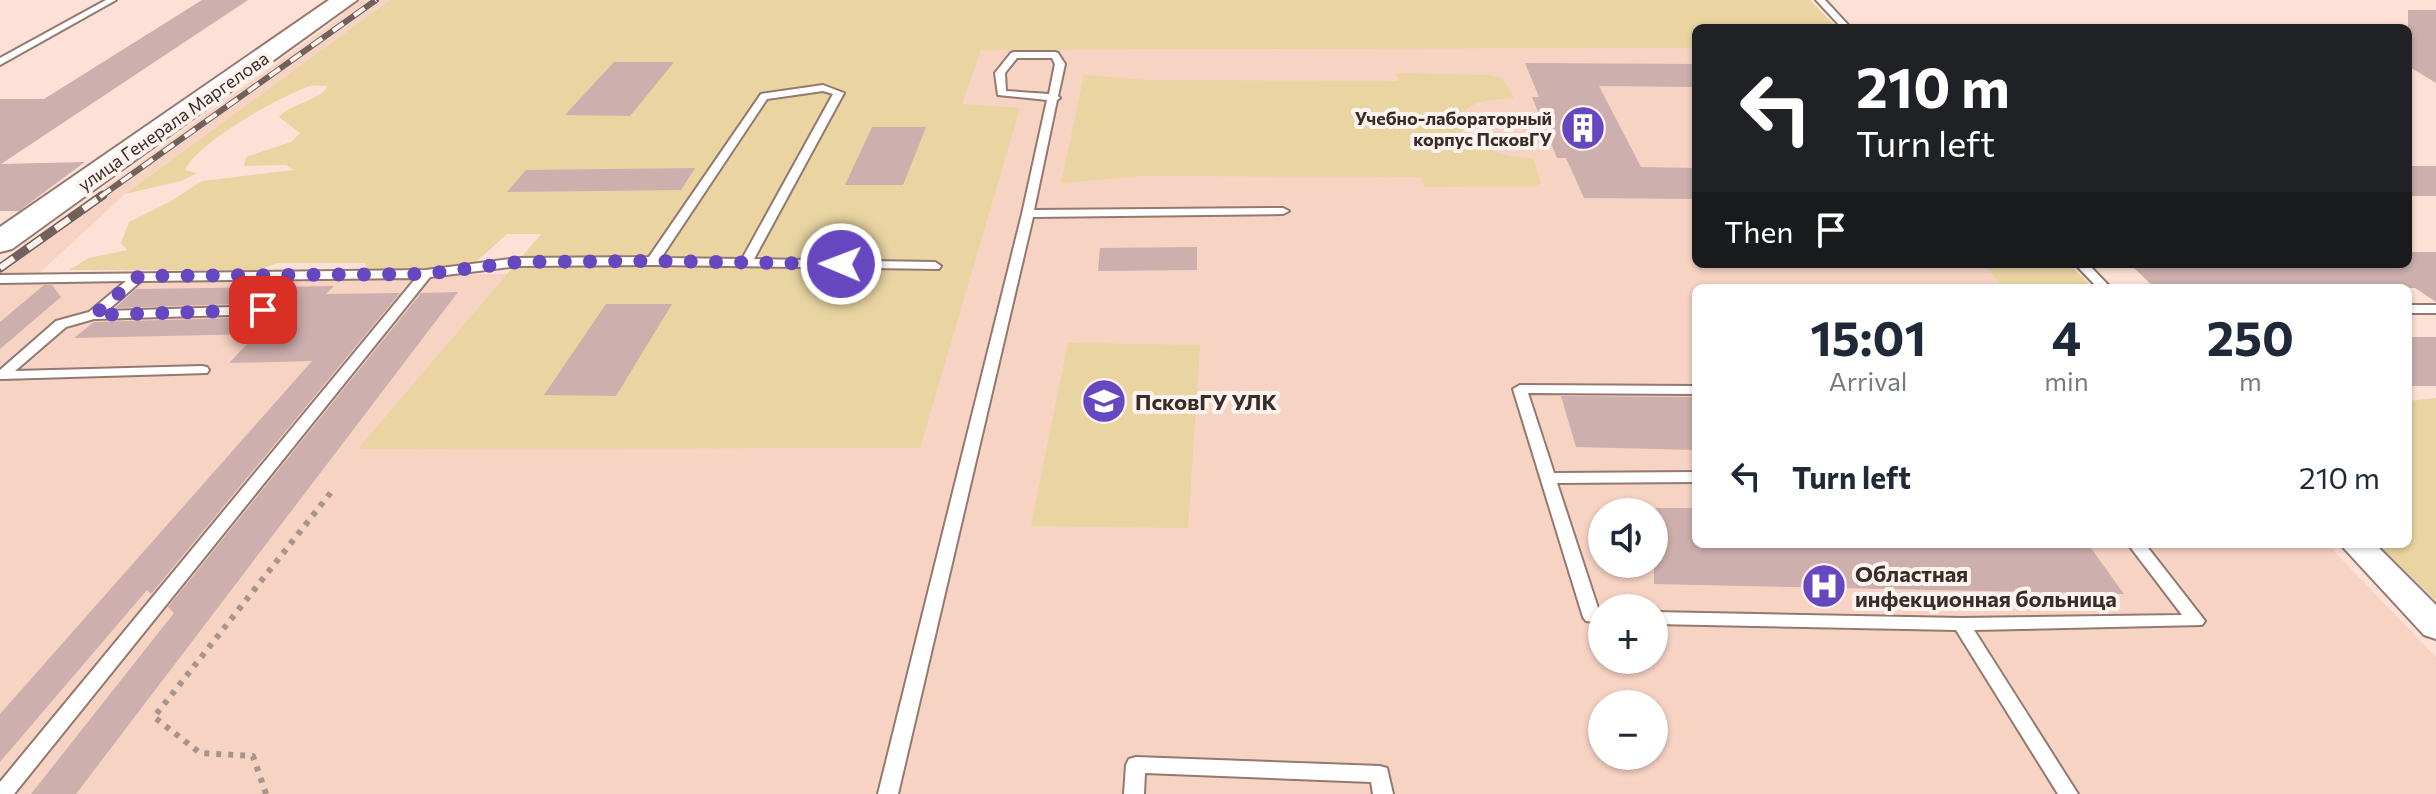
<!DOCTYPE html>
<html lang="en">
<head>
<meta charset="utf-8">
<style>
	body { margin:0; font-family:Commissioner,sans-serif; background:#f6f6f7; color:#1f2937; height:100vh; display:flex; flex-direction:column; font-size:30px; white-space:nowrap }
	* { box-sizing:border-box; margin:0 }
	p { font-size:26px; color:#747a83 }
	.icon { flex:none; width:44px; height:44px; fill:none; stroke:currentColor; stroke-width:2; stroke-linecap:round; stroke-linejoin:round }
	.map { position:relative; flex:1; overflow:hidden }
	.panel { position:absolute; left:1692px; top:284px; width:720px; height:264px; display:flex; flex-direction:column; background:#fff; border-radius:12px; box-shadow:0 2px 6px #0004 }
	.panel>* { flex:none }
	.top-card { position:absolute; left:1692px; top:24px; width:720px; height:244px; border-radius:12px; box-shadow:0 2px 6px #0004; background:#202124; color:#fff; overflow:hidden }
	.buttons { position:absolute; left:1588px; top:498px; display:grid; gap:16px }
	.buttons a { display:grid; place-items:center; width:80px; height:80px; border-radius:50%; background:#fff; box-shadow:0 2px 6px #0004; font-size:40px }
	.pin { position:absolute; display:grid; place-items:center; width:68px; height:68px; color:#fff; margin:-34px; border-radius:16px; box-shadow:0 4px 12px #0006 }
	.me { position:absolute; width:88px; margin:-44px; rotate:271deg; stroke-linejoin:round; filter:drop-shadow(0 0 6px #0008) }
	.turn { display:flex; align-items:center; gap:28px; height:168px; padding:0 32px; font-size:36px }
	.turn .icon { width:104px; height:104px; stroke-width:2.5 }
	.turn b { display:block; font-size:56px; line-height:68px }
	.then { display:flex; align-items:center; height:76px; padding:0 32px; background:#0003; gap:16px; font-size:30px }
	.eta { display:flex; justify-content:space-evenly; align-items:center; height:136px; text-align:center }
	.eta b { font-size:48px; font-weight:700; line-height:56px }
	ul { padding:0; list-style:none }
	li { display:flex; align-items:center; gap:24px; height:112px; padding:0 32px }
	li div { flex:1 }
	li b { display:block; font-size:30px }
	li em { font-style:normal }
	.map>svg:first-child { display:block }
</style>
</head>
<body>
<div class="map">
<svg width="2436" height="794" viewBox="0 0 2436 794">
	<rect width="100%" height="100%" fill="#fee1d6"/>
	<path fill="#f7d3c4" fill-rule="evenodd" d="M 350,0 L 390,0 L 125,194 L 33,279 L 508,274 L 359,449 L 1020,109 L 961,104 L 980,50 L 1696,48 L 1696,264 L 1983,264 L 2004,288 L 1696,288 L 1696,544 L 2327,544 L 2436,657 L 2436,794 L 0,794 L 0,264 L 344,14 L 334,13 ZM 1602,512 L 1654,512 L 1654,564 L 1602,564 ZM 1602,608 L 1654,608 L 1654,660 L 1602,660 ZM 1602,704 L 1654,704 L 1654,756 L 1602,756 Z"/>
	<g fill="#e9d4a2">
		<path d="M 390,0 L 1810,0 L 1837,28 L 1696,28 L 1696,48 L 981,50 L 962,104 L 1020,108 L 920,448 L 358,449 L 541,234 L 507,234 L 476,262 L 427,271 L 367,271 L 365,263 L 278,263 L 258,270 L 69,270 L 89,258 L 127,250 L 121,243 L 129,222 L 171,201 L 202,181 L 294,170 L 286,165 L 244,166 L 246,157 L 291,142 L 300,133 L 279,117 C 293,102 318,102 328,86 C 322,86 315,85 310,86 C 280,96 198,142 185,170 L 197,173 L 181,181 L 125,194 Z"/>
		<path d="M 1396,73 L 1487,75 L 1502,78 L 1514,98 C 1492,100 1472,99 1459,117 L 1462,133 C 1484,151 1504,157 1533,158 L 1541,183 L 1535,186 L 1425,187 L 1421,177 L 1142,176 L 1061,183 L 1084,75 L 1149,80 L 1398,81 Z"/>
		<path d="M 1983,264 L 2069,264 L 2093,288 L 2004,288 Z"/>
		<path d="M 1068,343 L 1200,345 L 1188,528 L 1031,526 Z"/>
		<path d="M 2436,398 L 2436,601 L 2378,544 L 2408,544 L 2408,401 Z"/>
	</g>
	<g fill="#cdafad">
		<path d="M 202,0 L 248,0 L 1,164 L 85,162 L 19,211 L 0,211 L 0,99 L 44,99 Z"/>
		<path d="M 2408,10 L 2436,10 L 2436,83 L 2408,66 Z"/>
		<path d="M 614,62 L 674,62 L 630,116 L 565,115 Z"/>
		<path d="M 1525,63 L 1696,64 L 1696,87 L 1599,86 L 1641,167 L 1696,168 L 1696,199 L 1584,198 L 1566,158 L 1557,158 L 1532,97 L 1539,97 Z"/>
		<path d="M 872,127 L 926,127 L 903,185 L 845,185 Z"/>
		<rect x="2408" y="166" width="28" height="30"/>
		<path d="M 695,168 L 681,190 L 507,192 L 526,170 Z"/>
		<path d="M 1197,247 L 1197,270 L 1098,271 L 1100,248 Z"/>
		<path d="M 2408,252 L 2436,252 L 2436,302 L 2415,288 L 2155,288 L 2130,264 L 2408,264 Z"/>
		<path d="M 44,285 L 52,285 L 61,297 L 0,349 L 0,322 Z"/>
		<path d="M 334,286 L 326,294 L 400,293 L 151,594 L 147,590 L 0,762 L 0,714 L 312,361 L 229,363 L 257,334 L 74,338 L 94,322 L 263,317 L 272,311 L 263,303 L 115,308 L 136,289 Z"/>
		<path d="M 458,292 L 76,794 L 31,794 L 174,613 L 168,607 L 421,293 Z"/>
		<path d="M 606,304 L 672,304 L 616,396 L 544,395 Z"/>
		<rect x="2408" y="337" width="28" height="49"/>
		<path d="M 1561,396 L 1696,397 L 1696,450 L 1576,447 Z"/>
		<path d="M 1654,508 L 1696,508 L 1696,544 L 2088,544 L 2124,594 L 1654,584 Z"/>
	</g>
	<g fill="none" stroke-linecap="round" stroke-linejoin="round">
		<g stroke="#93796f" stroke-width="4">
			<g id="lane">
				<path d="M 106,0 L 116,0 L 0,65 L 0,58 Z"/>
				<path d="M 1816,0 L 1825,0 L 1851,28 L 1842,28 Z"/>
				<path d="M 1014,52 L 1055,52 L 1058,53 L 1065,64 L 1058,96 L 1060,98 L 1057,100 L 1034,210 L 1283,208 L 1289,211 L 1283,214 L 1033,217 L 898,794 L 878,794 L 1022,214 L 1047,100 L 998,95 L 995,73 L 1011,53 ZM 1017,58 L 1052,58 L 1055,64 L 1049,94 L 1006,91 L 1005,73 Z"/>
				<path d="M 823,85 L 844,93 L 754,259 L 935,262 L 941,266 L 939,269 L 653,265 L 518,266 L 430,277 L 14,794 L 0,794 L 0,782 L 416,278 L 141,281 L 107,311 L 263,306 L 269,310 L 263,314 L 94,319 L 66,327 L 15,371 L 202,366 L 207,367 L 209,370 L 207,373 L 2,379 L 0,379 L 0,370 L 56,321 L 89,312 L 126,281 L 0,283 L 0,275 L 426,270 L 518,258 L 649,257 L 761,94 ZM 823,91 L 833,94 L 742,259 L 661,258 L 767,99 Z"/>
				<path d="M 2075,264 L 2088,264 L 2111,288 L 2098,288 Z"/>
				<rect x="2408" y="305" width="28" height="8"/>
				<path d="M 1520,385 L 1696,386 L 1696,394 L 1528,393 L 1554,473 L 1696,472 L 1696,482 L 1557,483 L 1599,611 L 1602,611 L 1602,623 L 1586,621 L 1583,617 L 1513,389 Z"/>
				<path d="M 2128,544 L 2145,544 L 2202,617 L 2205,621 L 2202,625 L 1974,630 L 2078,794 L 2058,794 L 1956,630 L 1654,624 L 1654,612 L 1961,618 L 2182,615 Z"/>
				<path d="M 1136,757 L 1380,766 L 1387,768 L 1393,794 L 1373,794 L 1371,782 L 1145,773 L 1144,794 L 1124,794 L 1126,765 L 1129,759 Z"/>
			</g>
		</g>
		<g stroke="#93796f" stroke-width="4">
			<path id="street" d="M 2340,544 L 2375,544 L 2436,605 L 2436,639 L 2424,635 Z"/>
		</g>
		<g stroke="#93796f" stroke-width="4">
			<path id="secondary" d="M 329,0 L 357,0 L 12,249 L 0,252 L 0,227 Z"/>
		</g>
		<path stroke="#a9948c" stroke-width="6" stroke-dasharray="5 7" stroke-linecap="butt" d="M 266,794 L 253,756 L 200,753 L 154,717 L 332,491"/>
		<use href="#lane" fill="#fff" fill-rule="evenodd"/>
		<use href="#street" fill="#fff" fill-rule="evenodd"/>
		<use href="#secondary" fill="#fff" fill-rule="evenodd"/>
		<g stroke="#71615b" stroke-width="6">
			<path id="rail-far1" d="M 100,197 L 376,0"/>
		</g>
		<g stroke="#71615b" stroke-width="9">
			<path id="rail" d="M 0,268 L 103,195"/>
		</g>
		<use href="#rail-far1" stroke="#fef3ee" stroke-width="4" stroke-dasharray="13" stroke-linecap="butt"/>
		<use href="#rail" stroke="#fef3ee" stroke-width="6" stroke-dasharray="17" stroke-linecap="butt"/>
	</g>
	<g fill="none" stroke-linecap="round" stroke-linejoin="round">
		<path stroke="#6747c0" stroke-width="14" stroke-dasharray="0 25.2" d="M 263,310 L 94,315 L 139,276 L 426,274 L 518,262 L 653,261 L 841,264"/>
	</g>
	<defs>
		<g id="building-disc" transform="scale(2.3)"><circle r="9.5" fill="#6747c0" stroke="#fef3ee"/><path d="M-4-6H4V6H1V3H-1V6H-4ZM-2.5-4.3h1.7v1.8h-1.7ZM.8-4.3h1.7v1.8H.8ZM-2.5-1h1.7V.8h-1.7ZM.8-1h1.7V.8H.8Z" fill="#fff"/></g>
		<g id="university-disc" transform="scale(2.3)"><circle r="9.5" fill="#6747c0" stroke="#fef3ee"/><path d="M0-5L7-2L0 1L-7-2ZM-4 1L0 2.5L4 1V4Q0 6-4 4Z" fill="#fff"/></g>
		<g id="hospital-disc" transform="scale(2.3)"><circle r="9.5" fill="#6747c0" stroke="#fef3ee"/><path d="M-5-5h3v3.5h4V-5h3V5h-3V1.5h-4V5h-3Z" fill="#fff"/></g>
	</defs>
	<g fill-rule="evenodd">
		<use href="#building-disc" x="1583" y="128"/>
		<use href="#university-disc" x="1104" y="401"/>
		<use href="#hospital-disc" x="1824" y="586"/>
	</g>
	<g text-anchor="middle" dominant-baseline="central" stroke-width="8" stroke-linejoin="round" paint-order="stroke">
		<g font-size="18" font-weight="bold" fill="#382d29" stroke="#fef3ee" text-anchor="end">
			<text x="1552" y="118">Учебно-лабораторный<tspan x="1552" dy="21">корпус ПсковГУ</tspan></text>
		</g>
		<g font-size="18" fill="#382d29" stroke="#fef3ee">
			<text transform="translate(173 121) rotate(-35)">улица Генерала Маргелова</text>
		</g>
		<g font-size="22" font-weight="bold" fill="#382d29" stroke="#fef3ee" text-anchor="start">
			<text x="1135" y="401">ПсковГУ УЛК</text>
			<text x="1855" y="573">Областная<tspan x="1855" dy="25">инфекционная больница</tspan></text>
		</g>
	</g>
</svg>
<div class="buttons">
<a><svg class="icon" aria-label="sound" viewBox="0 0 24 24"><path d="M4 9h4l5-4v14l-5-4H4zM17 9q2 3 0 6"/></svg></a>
<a>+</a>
<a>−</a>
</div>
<div class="pin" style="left:263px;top:310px;background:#d93025"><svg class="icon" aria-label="arrive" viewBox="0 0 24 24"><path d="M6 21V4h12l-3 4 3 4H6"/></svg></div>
<svg class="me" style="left:841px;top:264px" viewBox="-20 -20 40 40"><circle r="17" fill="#6747c0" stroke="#fff" stroke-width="3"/><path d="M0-11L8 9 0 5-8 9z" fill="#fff"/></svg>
<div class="top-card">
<div class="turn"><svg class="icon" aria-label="left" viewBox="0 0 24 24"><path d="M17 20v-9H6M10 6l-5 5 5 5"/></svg><div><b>210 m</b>Turn left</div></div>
<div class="then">Then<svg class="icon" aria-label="arrive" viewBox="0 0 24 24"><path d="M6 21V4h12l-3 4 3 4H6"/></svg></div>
</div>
<section class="panel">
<div class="eta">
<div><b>15:01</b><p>Arrival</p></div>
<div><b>4</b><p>min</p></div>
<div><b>250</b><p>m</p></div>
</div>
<ul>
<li><svg class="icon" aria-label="left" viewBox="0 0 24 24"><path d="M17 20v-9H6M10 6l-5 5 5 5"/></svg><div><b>Turn left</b></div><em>210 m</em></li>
</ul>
</section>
</div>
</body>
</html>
